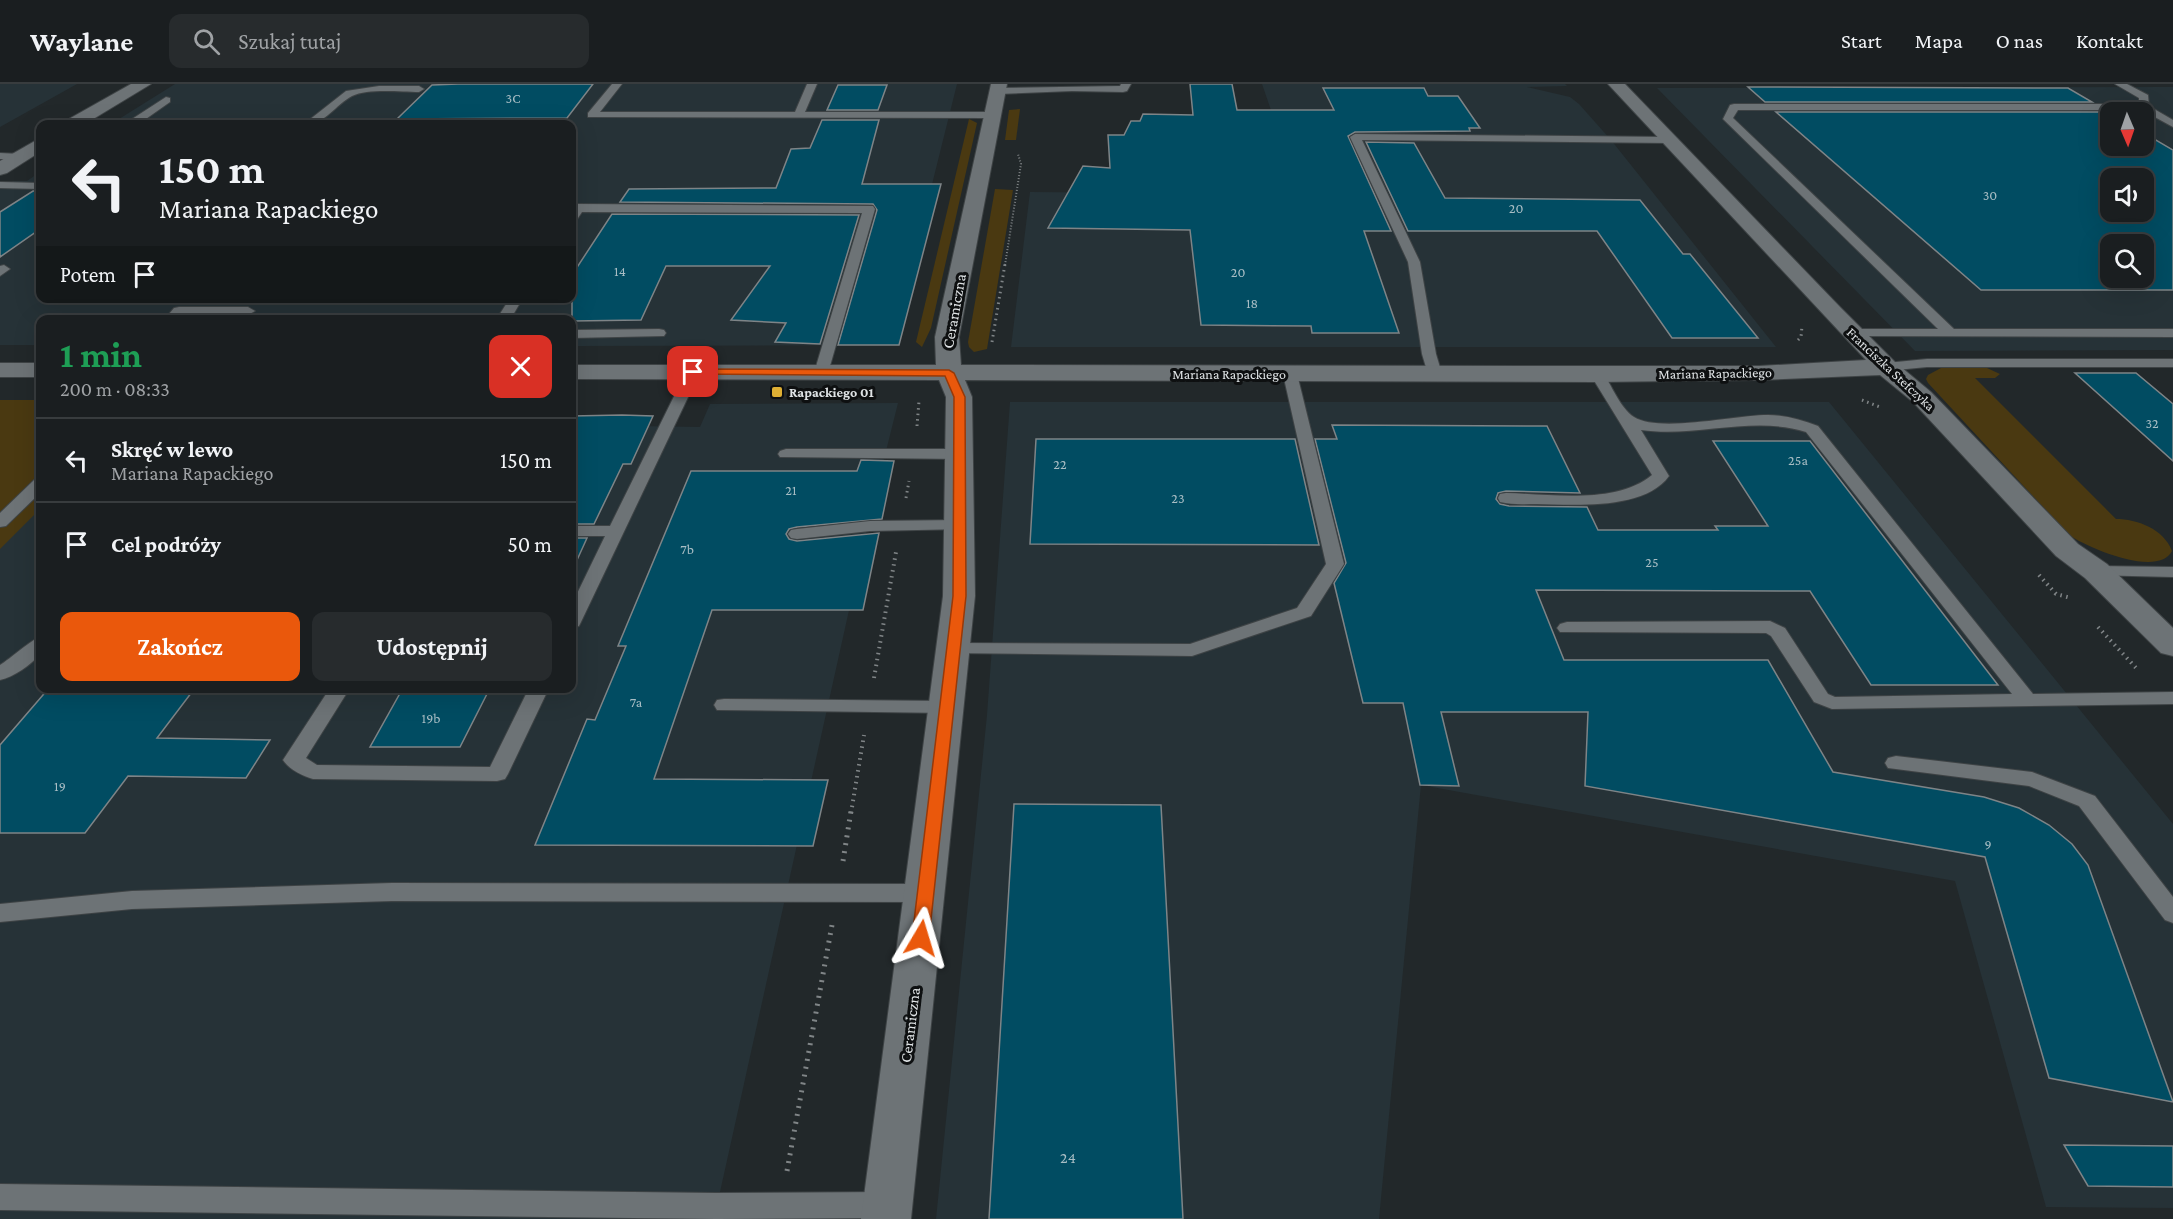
<!DOCTYPE html>
<html lang="pl">
<head>
<meta charset="utf-8">
<style>
	body { margin:0; font-family:"Crimson Pro",serif; background:#272b2d; color:#f1f3f6; height:100vh; display:flex; flex-direction:column; font-size:22px; white-space:nowrap }
	* { box-sizing:border-box; margin:0 }
	p { font-size:20px; color:#9fa2a5 }
	.icon { flex:none; width:33px; height:33px; fill:none; stroke:currentColor; stroke-width:2; stroke-linecap:round; stroke-linejoin:round }
	.map { position:relative; flex:1; overflow:hidden }
	.side { position:absolute; left:36px; top:231px; width:540px; height:378px; display:flex; flex-direction:column; background:#1a1e20; border-radius:12px; box-shadow:0 6px 24px #0002,0 0 0 2px #383c3e }
	.side>* { flex:none }
	.top-card { position:absolute; left:36px; top:36px; width:540px; height:183px; border-radius:12px; box-shadow:0 6px 24px #0002,0 0 0 2px #383c3e; background:#1a1e20; color:#f1f3f6; overflow:hidden }
	.needle { width:39px; rotate:178deg }
	.controls { position:absolute; left:2100px; top:18px; display:grid; gap:12px }
	.controls a { display:grid; place-items:center; width:54px; height:54px; border-radius:12px; background:#1a1e20; box-shadow:0 6px 24px #0002,0 0 0 2px #383c3e; font-size:30px }
	.pin { position:absolute; display:grid; place-items:center; width:51px; height:51px; color:#fff; margin:-26px; border-radius:12px; box-shadow:0 3px 9px #0006 }
	.me { position:absolute; width:66px; margin:-33px; rotate:7deg; stroke-linejoin:round; filter:drop-shadow(0 0 4px #0008) }
	.turn { display:flex; align-items:center; gap:21px; height:126px; padding:0 24px; font-size:27px }
	.turn .icon { width:78px; height:78px; stroke-width:2.5 }
	.turn b { display:block; font-size:42px; line-height:51px }
	.then { display:flex; align-items:center; height:57px; padding:0 24px; background:#0003; gap:12px; font-size:22px }
	.round { display:grid; place-items:center; flex:none; width:63px; height:63px; border-radius:12px; background:#272b2d }
	.headline { display:flex; align-items:center; justify-content:space-between; height:102px; padding:0 24px }
	h1 { font-size:36px; font-weight:700; line-height:45px; color:#1e9e55 }
	.cta { display:flex; gap:12px; margin-top:auto; padding:12px 24px }
	.cta a { flex:1; height:69px; border-radius:12px; background:#ea580c; color:#fff; font-size:24px; font-weight:700; line-height:69px; text-align:center }
	.cta a+a { background:#272b2d; color:#f1f3f6 }
	ul { padding:0; list-style:none }
	li { display:flex; align-items:center; gap:18px; height:84px; padding:0 24px; border-top:2px solid #383c3e }
	li div { flex:1 }
	li b { display:block; font-size:22px }
	li em { font-style:normal }
	header { display:flex; align-items:center; gap:36px; box-sizing:border-box; height:84px; padding:0 30px; background:#1a1e20; border-bottom:2px solid #383c3e }
	header strong { font-size:28px }
	nav { display:flex; gap:33px; margin-inline-start:auto; font-size:21px }
	.search { width:420px; height:54px; background:#272b2d; display:flex; align-items:center; gap:15px; box-sizing:border-box; padding:0 21px; border-radius:12px; color:#9fa2a5; font-size:22px }
	.map>svg:first-child { display:block }
</style>
</head>
<body>
<header>
<strong>Waylane</strong>
<div class="search"><svg class="icon" aria-label="search" viewBox="0 0 24 24"><circle cx="10" cy="10" r="6"/><path d="M15 15l6 6"/></svg>Szukaj tutaj</div>
<nav><a>Start</a><a>Mapa</a><a>O nas</a><a>Kontakt</a></nav>
</header>
<div class="map">
<svg width="2173" height="1135" viewBox="0 0 2173 1135">
	<rect width="100%" height="100%" fill="#22282a"/>
	<g fill="#263237" fill-rule="evenodd">
		<path d="M 0,0 L 77,0 L 0,43 Z"/>
		<path d="M 175,0 L 957,0 L 892,261 L 572,262 L 572,236 L 40,236 L 40,261 L 0,261 L 0,105 L 13,97 L 27,97 L 40,88 L 40,214 L 572,214 L 572,40 L 111,40 Z"/>
		<path d="M 1262,0 L 1565,0 L 1567,2 L 1527,3 L 1570,13 L 1579,20 L 1611,56 L 1776,263 L 1011,263 L 1030,108 L 1149,109 L 1281,55 Z"/>
		<path d="M 2173,3 L 2173,266 L 1915,267 L 1657,4 ZM 2110,28 L 2144,28 L 2144,62 L 2110,62 ZM 2110,94 L 2144,94 L 2144,128 L 2110,128 ZM 2110,160 L 2144,160 L 2144,194 L 2110,194 Z"/>
		<path d="M 1010,318 L 1829,318 L 2173,740 L 2173,1124 L 2046,1123 L 1955,797 L 1421,701 L 1379,1135 L 936,1135 L 987,631 Z"/>
		<path d="M 898,319 L 871,427 L 714,1135 L 0,1135 L 0,460 L 40,421 L 40,604 L 572,604 L 572,333 L 641,333 L 637,342 L 700,343 L 710,320 Z"/>
	</g>
	<g fill="#4a3911">
		<path d="M 1020,25 L 1016,56 L 1005,56 L 1009,26 Z"/>
		<path d="M 969,35 L 977,39 L 931,244 L 922,263 L 916,258 Z"/>
		<path d="M 995,105 L 1013,106 L 987,265 L 974,268 L 969,263 L 968,258 Z"/>
		<path d="M 1941,284 L 1987,284 L 2000,290 L 1995,294 L 1975,294 L 2116,435 C 2137,435 2164,445 2172,467 C 2158,494 2088,464 2069,451 L 1928,299 L 1926,295 L 1928,291 Z"/>
		<path d="M 0,316 L 40,316 L 40,425 L 0,465 Z"/>
	</g>
	<g fill="#014c62" stroke="#7e8487" stroke-width="1.5" fill-rule="evenodd">
		<path d="M 458,0 L 593,0 L 567,34 L 397,35 L 432,1 Z"/>
		<path d="M 1190,0 L 1232,0 L 1237,26 L 1334,26 L 1323,4 L 1424,4 L 1428,12 L 1458,12 L 1480,44 L 1469,44 L 1470,47 L 1355,48 L 1348,52 L 1391,147 L 1364,147 L 1399,249 L 1312,249 L 1311,242 L 1201,241 L 1190,146 L 1048,144 L 1083,82 L 1110,84 L 1108,51 L 1124,51 L 1131,37 L 1140,37 L 1143,30 L 1193,31 Z"/>
		<path d="M 838,1 L 887,1 L 878,26 L 827,26 Z"/>
		<path d="M 1748,3 L 2068,4 L 2092,18 L 1765,18 Z"/>
		<path d="M 1776,28 L 2110,28 L 2110,62 L 2144,62 L 2144,49 L 2173,66 L 2173,206 L 1981,206 ZM 2110,94 L 2144,94 L 2144,128 L 2110,128 ZM 2110,160 L 2144,160 L 2144,194 L 2110,194 Z"/>
		<path d="M 822,36 L 879,36 L 862,100 L 941,100 L 899,261 L 838,261 L 877,126 L 873,120 L 620,118 L 629,105 L 776,104 L 791,65 L 810,64 Z"/>
		<path d="M 1366,58 L 1414,59 L 1445,114 L 1640,116 L 1683,170 L 1690,170 L 1758,254 L 1672,254 L 1597,147 L 1408,147 Z"/>
		<path d="M 33,107 L 40,107 L 40,145 L 0,173 L 0,128 Z"/>
		<path d="M 612,130 L 859,131 L 820,260 L 775,258 L 786,239 L 731,236 L 770,182 L 666,182 L 641,236 L 572,237 L 572,191 Z"/>
		<path d="M 2075,289 L 2136,289 L 2173,320 L 2173,377 Z"/>
		<path d="M 622,331 L 653,332 L 631,380 L 623,380 L 594,440 L 572,440 L 572,332 Z"/>
		<path d="M 1332,341 L 1547,342 L 1580,409 L 1506,407 L 1498,409 L 1496,415 L 1500,420 L 1509,422 L 1587,423 L 1598,446 L 1718,446 L 1715,442 L 1768,442 L 1713,357 L 1810,357 L 1998,601 L 1871,601 L 1810,507 L 1536,506 L 1564,576 L 1768,576 L 1833,688 L 1984,713 L 2019,724 L 2049,741 L 2072,760 L 2088,781 L 2173,1018 L 2049,994 L 1985,773 L 1585,702 L 1588,628 L 1441,628 L 1459,702 L 1420,701 L 1403,619 L 1363,619 L 1334,499 L 1346,479 L 1315,355 L 1337,355 Z"/>
		<path d="M 1036,355 L 1295,355 L 1319,461 L 1030,460 Z"/>
		<path d="M 861,376 L 894,377 L 882,435 L 797,443 L 789,445 L 786,450 L 789,455 L 797,457 L 879,449 L 863,526 L 712,526 L 654,695 L 828,696 L 813,762 L 535,761 L 587,635 L 595,636 L 626,562 L 618,562 L 691,387 L 857,387 Z"/>
		<path d="M 572,454 L 587,454 L 572,487 Z"/>
		<path d="M 49,604 L 195,604 L 157,654 L 270,656 L 246,694 L 128,692 L 85,749 L 0,749 L 0,661 Z"/>
		<path d="M 403,604 L 490,604 L 460,663 L 370,663 Z"/>
		<path d="M 1014,720 L 1161,721 L 1183,1135 L 989,1135 Z"/>
		<path d="M 2064,1061 L 2173,1062 L 2173,1103 L 2088,1102 Z"/>
	</g>
	<g fill="none" stroke-linecap="round" stroke-linejoin="round">
		<g stroke="#3e4345" stroke-width="2">
			<g id="service">
				<path d="M 612,0 L 622,0 L 600,28 L 795,28 L 807,0 L 817,0 L 805,28 L 993,28 L 998,31 L 993,34 L 588,33 L 588,29 Z"/>
				<path d="M 1121,0 L 1131,0 L 1127,7 L 1123,8 L 1072,7 L 998,10 L 993,7 L 998,4 L 1120,2 Z"/>
				<path d="M 2115,0 L 2127,0 L 2148,11 L 2149,22 L 2173,36 L 2173,43 L 2142,26 L 1738,26 L 1733,34 L 1954,245 L 2173,245 L 2173,253 L 1848,252 L 1846,249 L 1848,246 L 1853,245 L 1938,245 L 1723,35 L 1730,21 L 1734,20 L 2139,20 L 2139,14 Z"/>
				<path d="M 379,2 L 419,2 L 424,5 L 419,8 C 401,8 368,4 352,12 C 335,21 324,42 304,40 L 346,7 Z"/>
				<path d="M 166,13 L 170,14 L 170,18 L 143,37 L 208,37 L 213,40 L 69,40 L 74,37 L 129,37 Z"/>
				<path d="M 1355,50 L 1669,53 L 1674,56 L 1669,59 L 1362,56 L 1420,178 L 1436,270 L 1442,290 L 1435,294 L 1428,290 L 1422,270 L 1408,178 L 1350,53 Z"/>
				<path d="M 0,69 L 20,70 L 26,73 L 20,76 L 0,75 Z"/>
				<path d="M 0,98 L 40,99 L 40,105 L 0,104 Z"/>
				<path d="M 578,120 L 873,122 L 875,125 L 828,289 L 821,293 L 814,289 L 862,129 L 582,128 L 576,137 L 572,138 L 572,125 Z"/>
				<path d="M 4,181 L 10,185 L 0,192 L 0,182 Z"/>
				<path d="M 510,214 L 523,214 L 510,236 L 496,236 Z"/>
				<path d="M 179,223 L 248,223 L 255,227 L 248,231 L 183,231 L 179,236 L 164,236 L 174,224 Z"/>
				<path d="M 659,245 L 664,246 L 666,249 L 664,252 L 572,254 L 572,246 Z"/>
				<path d="M 1927,275 L 2173,275 L 2173,283 L 1927,283 L 1886,287 L 1879,283 L 1886,279 Z"/>
				<path d="M 693,284 L 700,288 L 581,538 L 579,542 L 572,544 L 572,520 L 605,452 L 572,452 L 572,442 L 610,442 L 686,288 Z"/>
				<path d="M 1290,286 L 1297,290 L 1344,480 L 1311,532 L 1192,572 L 947,569 L 944,565 L 947,561 L 954,559 L 1190,560 L 1297,524 L 1326,480 L 1283,290 Z"/>
				<path d="M 1597,286 L 1602,287 C 1611,300 1620,324 1634,333 C 1659,349 1736,331 1768,331 C 1785,331 1802,336 1818,342 L 2033,610 L 2173,608 L 2173,620 L 1832,625 L 1814,618 L 1771,552 L 1766,549 L 1560,548 L 1557,544 L 1560,540 L 1567,538 L 1770,537 L 1785,544 L 1828,610 L 1835,613 L 2012,610 L 1806,348 C 1753,331 1696,354 1641,346 L 1669,392 C 1645,426 1575,421 1537,420 C 1525,420 1512,421 1500,418 L 1498,414 L 1500,410 L 1506,409 C 1550,410 1616,421 1652,391 L 1590,290 Z"/>
				<path d="M 786,365 L 960,365 L 968,370 L 960,375 L 780,373 L 778,370 L 780,367 Z"/>
				<path d="M 40,395 L 40,409 L 6,442 L 0,443 L 0,429 L 34,396 Z"/>
				<path d="M 960,436 L 966,437 L 969,441 L 966,445 L 870,447 L 797,455 L 791,454 L 788,450 L 791,446 L 797,445 L 870,437 Z"/>
				<path d="M 2096,482 L 2173,483 L 2173,493 L 2090,491 L 2087,487 L 2090,483 Z"/>
				<path d="M 40,553 L 40,570 C 31,581 14,593 0,596 L 0,581 C 10,575 32,555 40,553 Z"/>
				<path d="M 330,604 L 350,604 L 306,674 L 317,681 L 490,683 L 529,604 L 549,604 L 508,690 L 505,695 L 497,697 L 313,695 C 302,692 289,685 283,676 Z"/>
				<path d="M 724,615 L 948,617 L 955,618 L 958,623 L 955,628 L 948,629 L 717,626 L 714,621 L 717,616 Z"/>
				<path d="M 1896,672 L 2032,688 L 2095,712 L 2173,813 L 2173,839 L 2165,836 L 2079,722 L 2029,702 L 1888,684 L 1885,679 L 1888,674 Z"/>
				<path d="M 392,799 L 926,800 L 934,803 L 938,809 L 934,815 L 926,818 L 392,817 L 132,825 L 0,838 L 0,820 L 132,807 Z"/>
				<path d="M 0,1100 L 716,1109 L 888,1108 L 898,1112 L 902,1121 L 898,1130 L 888,1134 L 716,1135 L 0,1126 Z"/>
			</g>
		</g>
		<g stroke="#3e4345" stroke-width="2">
			<g id="minor">
				<path d="M 131,0 L 151,0 L 85,40 L 64,40 L 67,36 Z"/>
				<path d="M 991,0 L 1007,0 L 959,253 L 961,281 L 1597,282 L 1759,282 L 1866,276 L 1608,0 L 1625,0 L 1841,224 L 1895,278 L 1931,308 L 2078,460 L 2107,480 L 2173,544 L 2173,572 L 2161,569 L 2085,494 L 2056,472 L 1913,318 L 1880,291 L 1759,296 L 1597,298 L 965,296 L 972,313 L 975,512 L 911,1135 L 861,1135 L 943,512 L 946,313 L 939,296 L 572,295 L 572,281 L 936,281 L 935,253 Z"/>
				<path d="M 40,54 L 40,68 L 7,89 L 0,91 L 0,77 Z"/>
				<rect x="0" y="279" width="40" height="14"/>
			</g>
		</g>
		<path stroke="#808587" stroke-width="2" stroke-dasharray="1 2" stroke-linecap="butt" d="M 1005,181 L 1021,80 L 1018,70"/>
		<g stroke="#808587" stroke-width="3" stroke-dasharray="1.5 4" stroke-linecap="butt">
			<path d="M 1798,256 L 1801,253 L 1802,242"/>
			<path d="M 992,258 L 1005,180"/>
			<path d="M 1862,316 L 1880,323"/>
			<path d="M 917,342 L 919,317"/>
			<path d="M 906,414 L 909,397"/>
		</g>
		<g stroke="#808587" stroke-width="4" stroke-dasharray="1.5 4.5" stroke-linecap="butt">
			<path d="M 2039,491 L 2056,510 L 2071,514"/>
			<path d="M 2098,543 L 2138,586"/>
			<path d="M 874,594 L 896,468"/>
			<path d="M 851,729 L 864,651"/>
		</g>
		<g stroke="#808587" stroke-width="5" stroke-dasharray="2 6" stroke-linecap="butt">
			<path d="M 843,777 L 851,727"/>
			<path d="M 787,1087 L 832,841"/>
		</g>
		<use href="#service" fill="#6d7376" fill-rule="evenodd"/>
		<use href="#minor" fill="#6d7376" fill-rule="evenodd"/>
	</g>
	<path fill="#ea580c" stroke="#983908" stroke-width="1.5" d="M 693,285 L 949,286 L 954,289 L 965,313 L 966,512 L 929,854 L 927,859 L 921,861 L 915,859 L 912,854 L 953,512 L 954,313 L 945,292 L 690,290 L 688,288 Z"/>
	<rect fill="#dfb034" stroke="#0e1011" stroke-width="2" x="771" y="302" width="12" height="12" rx="3"/>
	<g text-anchor="middle" dominant-baseline="central" stroke-width="6" stroke-linejoin="round" paint-order="stroke">
		<g font-size="14" fill="#a8bdc4">
			<text x="513" y="14">3C</text>
			<text x="1990" y="111">30</text>
			<text x="1516" y="124">20</text>
			<text x="620" y="187">14</text>
			<text x="1238" y="188">20</text>
			<text x="1252" y="219">18</text>
			<text x="2152" y="339">32</text>
			<text x="1798" y="376">25a</text>
			<text x="1060" y="380">22</text>
			<text x="791" y="406">21</text>
			<text x="1178" y="414">23</text>
			<text x="687" y="465">7b</text>
			<text x="1652" y="478">25</text>
			<text x="636" y="618">7a</text>
			<text x="431" y="634">19b</text>
			<text x="60" y="702">19</text>
			<text x="1988" y="760">9</text>
		</g>
		<g font-size="14" fill="#dfe3e5" stroke="#0e1011">
			<text transform="translate(1891 285) rotate(43)">Franciszka Stefczyka</text>
			<text transform="translate(1715 289) rotate(-1)">Mariana Rapackiego</text>
			<text x="1229" y="290">Mariana Rapackiego</text>
		</g>
		<g font-size="14" font-weight="bold" fill="#dfe3e5" stroke="#0e1011" text-anchor="start">
			<text x="789" y="308">Rapackiego 01</text>
		</g>
		<g font-size="16" fill="#dfe3e5" stroke="#0e1011">
			<text transform="translate(954 227) rotate(-80)">Ceramiczna</text>
			<text transform="translate(910 941) rotate(-83)">Ceramiczna</text>
		</g>
		<g font-size="16" fill="#a8bdc4">
			<text x="1068" y="1073">24</text>
		</g>
	</g>
</svg>
<div class="controls">
<a><svg class="needle" viewBox="-14 -14 28 28"><path d="M0-13l5 13h-10z" fill="#e53935"/><path d="M0 13l5-13h-10z" fill="#9fa2a5"/></svg></a>
<a><svg class="icon" aria-label="sound" viewBox="0 0 24 24"><path d="M4 9h4l5-4v14l-5-4H4zM17 9q2 3 0 6"/></svg></a>
<a><svg class="icon" aria-label="search" viewBox="0 0 24 24"><circle cx="10" cy="10" r="6"/><path d="M15 15l6 6"/></svg></a>
</div>
<div class="pin" style="left:693px;top:288px;background:#d93025"><svg class="icon" aria-label="arrive" viewBox="0 0 24 24"><path d="M6 21V4h12l-3 4 3 4H6"/></svg></div>
<svg class="me" style="left:921px;top:854px" viewBox="-20 -20 40 40"><path d="M0-17L14 15 0 8-14 15z" fill="#ea580c" stroke="#fff" stroke-width="4"/></svg>
<div class="top-card">
<div class="turn"><svg class="icon" aria-label="left" viewBox="0 0 24 24"><path d="M17 20v-9H6M10 6l-5 5 5 5"/></svg><div><b>150 m</b>Mariana Rapackiego</div></div>
<div class="then">Potem<svg class="icon" aria-label="arrive" viewBox="0 0 24 24"><path d="M6 21V4h12l-3 4 3 4H6"/></svg></div>
</div>
<section class="side">
<div class="headline"><div><h1>1 min</h1><p>200 m · 08:33</p></div><a class="round" style="background:#d93025;color:#fff"><svg class="icon" aria-label="close" viewBox="0 0 24 24"><path d="M6 6l12 12M18 6L6 18"/></svg></a></div>
<ul>
<li><svg class="icon" aria-label="left" viewBox="0 0 24 24"><path d="M17 20v-9H6M10 6l-5 5 5 5"/></svg><div><b>Skręć w lewo</b><p>Mariana Rapackiego</p></div><em>150 m</em></li>
<li><svg class="icon" aria-label="arrive" viewBox="0 0 24 24"><path d="M6 21V4h12l-3 4 3 4H6"/></svg><div><b>Cel podróży</b></div><em>50 m</em></li>
</ul>
<div class="cta"><a>Zakończ</a><a>Udostępnij</a></div>
</section>
</div>
</body>
</html>
